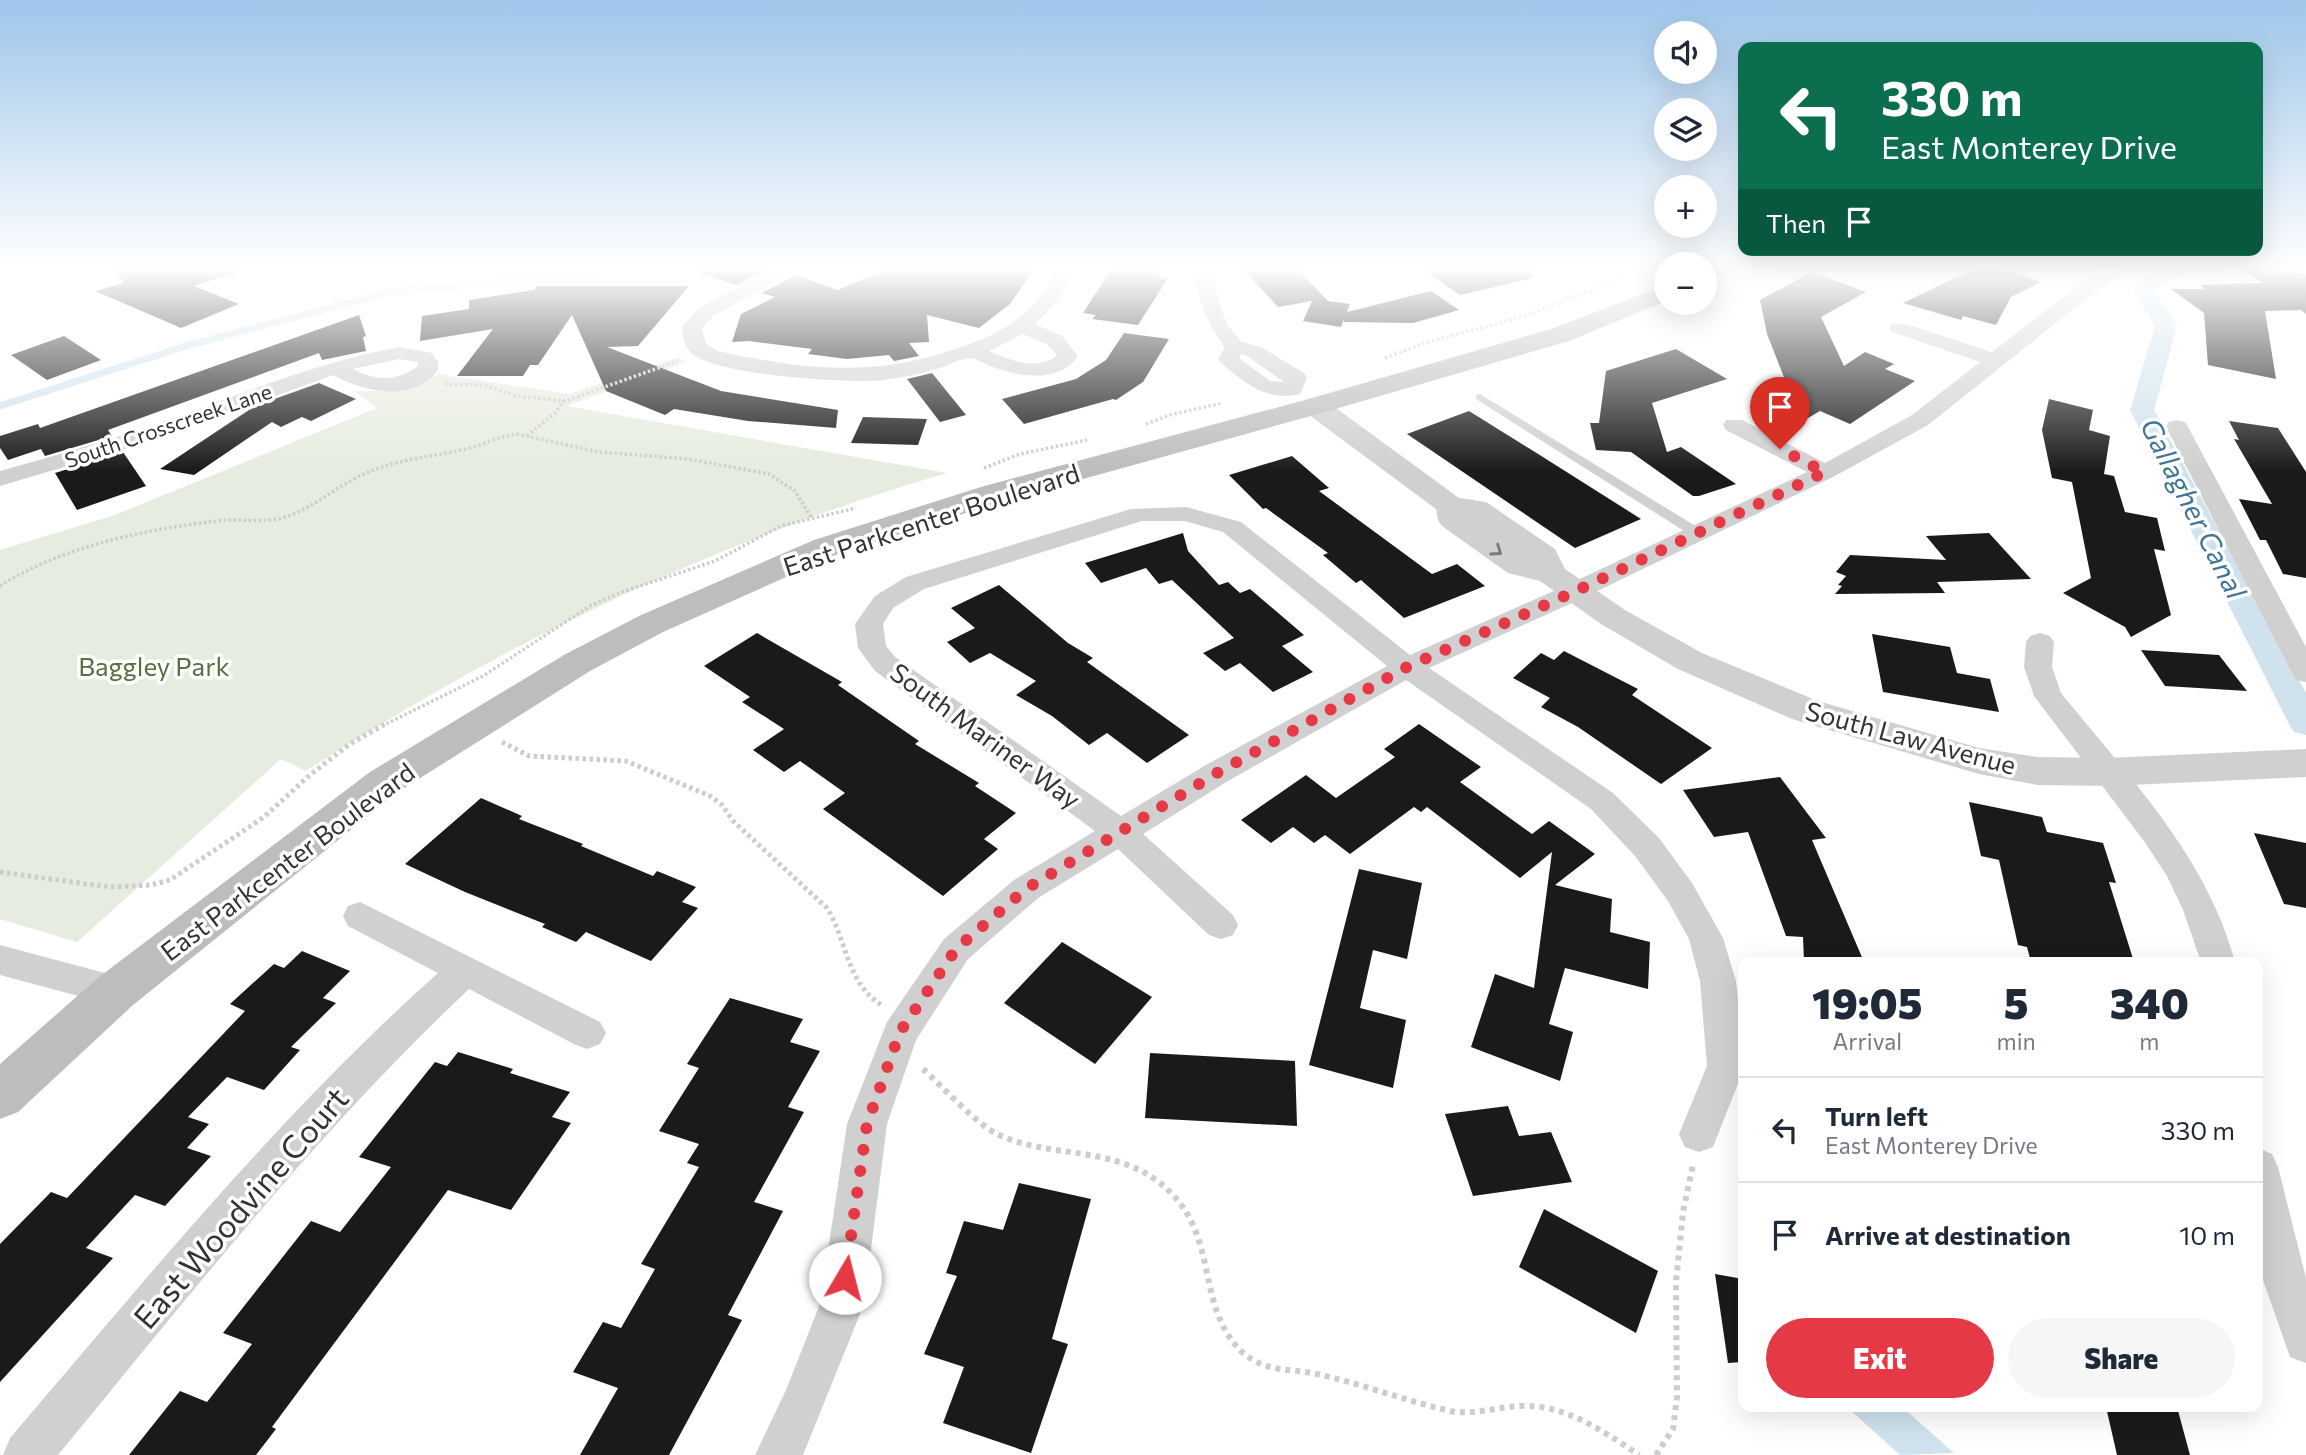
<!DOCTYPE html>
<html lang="en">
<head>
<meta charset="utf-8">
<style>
	body { margin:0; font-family:Commissioner,sans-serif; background:#f6f6f7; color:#1f2937; height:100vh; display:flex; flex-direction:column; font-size:26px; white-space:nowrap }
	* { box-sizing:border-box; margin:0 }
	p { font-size:23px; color:#747a83 }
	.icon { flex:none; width:38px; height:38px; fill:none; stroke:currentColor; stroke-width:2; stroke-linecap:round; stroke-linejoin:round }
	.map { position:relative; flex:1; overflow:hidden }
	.sheet { position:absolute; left:1738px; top:957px; width:525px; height:455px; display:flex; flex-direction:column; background:#fff; border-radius:14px; box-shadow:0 7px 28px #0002 }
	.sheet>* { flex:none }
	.guide { position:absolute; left:1738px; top:42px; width:525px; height:214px; border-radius:14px; box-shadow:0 7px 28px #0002; background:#0b6e4f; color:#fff; overflow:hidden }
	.fabs { position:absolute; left:1654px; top:21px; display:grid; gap:14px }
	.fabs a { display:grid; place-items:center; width:63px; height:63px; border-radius:50%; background:#fff; box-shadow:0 7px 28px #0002; font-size:35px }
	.pin { position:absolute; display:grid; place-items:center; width:60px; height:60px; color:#fff; margin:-72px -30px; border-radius:50% 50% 50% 0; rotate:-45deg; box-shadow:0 0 7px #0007 }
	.pin .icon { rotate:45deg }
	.me { position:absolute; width:77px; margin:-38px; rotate:8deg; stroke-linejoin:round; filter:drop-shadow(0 0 5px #0008) }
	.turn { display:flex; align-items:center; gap:24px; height:147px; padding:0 28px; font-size:32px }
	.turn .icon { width:91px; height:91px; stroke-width:2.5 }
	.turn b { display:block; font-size:49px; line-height:60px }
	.then { display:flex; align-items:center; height:66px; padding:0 28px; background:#0003; gap:14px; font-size:26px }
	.eta { display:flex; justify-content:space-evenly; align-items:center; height:119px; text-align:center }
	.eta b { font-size:42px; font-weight:800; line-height:49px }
	.cta { display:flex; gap:14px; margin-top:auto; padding:14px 28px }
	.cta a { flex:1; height:80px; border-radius:42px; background:#e63946; color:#fff; font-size:28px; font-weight:800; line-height:80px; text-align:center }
	.cta a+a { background:#f6f6f7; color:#1f2937 }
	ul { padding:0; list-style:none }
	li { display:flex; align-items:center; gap:21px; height:105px; padding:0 28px; border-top:2px solid #e0e1e3 }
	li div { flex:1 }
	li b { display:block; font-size:26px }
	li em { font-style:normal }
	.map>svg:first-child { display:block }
</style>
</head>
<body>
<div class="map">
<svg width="2306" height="1455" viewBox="0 0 2306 1455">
	<rect width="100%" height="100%" fill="#fff"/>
	<path fill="#e6ecdf" d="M 679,357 L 687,362 L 567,406 L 947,473 C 719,539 505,642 306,771 L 281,759 L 77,942 L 0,919 L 0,550 L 115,515 L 377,408 L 354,391 C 383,392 412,389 438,374 L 569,394 Z"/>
	<path fill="#cfe2ee" d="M 1847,1407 L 1902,1407 L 1954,1453 L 1900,1455 Z"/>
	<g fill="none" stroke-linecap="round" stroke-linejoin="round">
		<path stroke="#cfe2ee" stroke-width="7" d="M 0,406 L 186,346 L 390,292 L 591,273 L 607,268"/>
		<path fill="#cfe2ee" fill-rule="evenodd" d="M 2162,268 L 2192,268 L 2193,270 L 2190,274 L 2169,279 L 2155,291 L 2177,326 L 2154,410 L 2306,693 L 2306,735 L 2294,732 L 2289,724 L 2130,410 L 2155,326 L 2133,290 L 2155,270 Z"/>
	</g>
	<g fill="#1a1a1a">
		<path d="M 114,268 L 236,268 L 237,272 L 194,286 L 239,304 L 181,328 L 95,291 L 124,283 Z"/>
		<path d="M 701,268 L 770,268 L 737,285 L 700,273 Z"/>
		<path d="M 890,268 L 1035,268 L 1010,304 L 979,328 L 927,315 L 929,342 L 909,343 L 919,356 L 894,361 L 889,355 L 847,359 L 808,354 L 812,349 L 749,341 L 732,342 L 741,314 L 775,297 L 762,293 L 796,275 L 838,290 Z"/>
		<path d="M 1112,268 L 1162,268 L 1158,277 L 1168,278 L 1138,325 L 1092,319 L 1096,315 L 1083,313 Z"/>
		<path d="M 1242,268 L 1296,268 L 1328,301 L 1350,304 L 1347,312 L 1431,291 L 1459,310 L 1413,323 L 1344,322 L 1344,319 L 1341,327 L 1303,321 L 1312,301 L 1278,307 Z"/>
		<path d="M 1421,268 L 1532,268 L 1533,278 L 1460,295 Z"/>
		<path d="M 1975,268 L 2002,268 L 2041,282 L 2011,297 L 1996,325 L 1963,316 L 1961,320 L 1903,303 Z"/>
		<path d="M 2240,268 L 2295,268 L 2306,275 L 2306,314 L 2301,310 L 2265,311 L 2276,379 L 2208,365 L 2204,313 L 2171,289 L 2205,289 L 2200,285 L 2263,283 Z"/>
		<path d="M 1812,272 L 1866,292 L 1821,317 L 1844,366 L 1865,352 L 1894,364 L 1885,369 L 1915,381 L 1850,424 L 1820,411 L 1808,418 L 1778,405 L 1793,396 L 1791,395 L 1767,334 L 1760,300 Z"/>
		<path d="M 537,286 L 689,286 L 638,346 L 607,347 L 721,391 L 838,410 L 836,428 L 748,421 L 674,409 L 665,415 L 606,391 L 572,315 L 538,365 L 530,365 L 523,376 L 457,376 L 493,329 L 420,341 L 422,316 L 469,309 L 469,300 L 534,290 Z"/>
		<path d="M 359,315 L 366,336 L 363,337 L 366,351 L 322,360 L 319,353 L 108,430 L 112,436 L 45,456 L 41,449 L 8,460 L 0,448 L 0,436 L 38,424 L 40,428 Z"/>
		<path d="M 1124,333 L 1169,339 L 1143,382 L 1116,400 L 1113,399 L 1024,424 L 1002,399 L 1076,379 L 1106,360 Z"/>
		<path d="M 64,336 L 101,360 L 47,380 L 11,355 Z"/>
		<path d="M 1676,349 L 1727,379 L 1652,403 L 1667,452 L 1681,447 L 1736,484 L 1699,496 L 1693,496 L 1631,452 L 1596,450 L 1590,423 L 1599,423 L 1606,371 Z"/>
		<path d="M 932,373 L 966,415 L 940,422 L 907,379 Z"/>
		<path d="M 319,383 L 356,399 L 311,421 L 302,417 L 281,427 L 272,422 L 194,475 L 160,469 L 255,406 Z"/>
		<path d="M 2049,399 L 2093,410 L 2089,430 L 2110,436 L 2104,474 L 2114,476 L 2125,512 L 2157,518 L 2165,551 L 2154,549 L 2171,615 L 2131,637 L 2125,627 L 2063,593 L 2091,578 L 2072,482 L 2052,478 L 2042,430 Z"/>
		<path d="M 1469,411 L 1535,452 L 1641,519 L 1575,548 L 1407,434 Z"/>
		<path d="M 863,417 L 927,419 L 918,445 L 851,443 Z"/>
		<path d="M 2229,421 L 2278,428 L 2306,472 L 2306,578 L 2283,574 L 2266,540 L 2260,540 L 2239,499 L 2272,504 L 2234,439 L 2239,440 Z"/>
		<path d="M 123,452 L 146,486 L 77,510 L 55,473 Z"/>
		<path d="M 1292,456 L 1329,488 L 1319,491 L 1432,574 L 1457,564 L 1485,586 L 1404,618 L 1361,580 L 1356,583 L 1323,555 L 1328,553 L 1266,508 L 1263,509 L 1229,475 Z"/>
		<path d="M 1183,533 L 1188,551 L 1219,585 L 1228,582 L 1240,593 L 1250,589 L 1304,635 L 1282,646 L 1313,672 L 1273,692 L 1240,663 L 1225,671 L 1203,653 L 1234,638 L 1172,580 L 1159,584 L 1146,568 L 1101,583 L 1085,563 Z"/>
		<path d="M 1989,533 L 2031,579 L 1937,582 L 1945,593 L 1835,594 L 1842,586 L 1838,585 L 1846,576 L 1836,572 L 1850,555 L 1946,560 L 1926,536 Z"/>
		<path d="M 999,585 L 1068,643 L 1093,658 L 1087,662 L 1189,735 L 1147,763 L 1107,733 L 1089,745 L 1052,716 L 1016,695 L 1036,681 L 990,653 L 970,663 L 947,642 L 975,628 L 951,608 Z"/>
		<path d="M 757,633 L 842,682 L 838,685 L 919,741 L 915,744 L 979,783 L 975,786 L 1016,813 L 984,839 L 998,849 L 943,896 L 823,809 L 845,793 L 800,761 L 784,772 L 753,750 L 784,729 L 742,702 L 750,697 L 704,666 Z"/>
		<path d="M 1872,634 L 1950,647 L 1957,673 L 1990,679 L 1999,712 L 1883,692 Z"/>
		<path d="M 2141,650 L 2219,655 L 2247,691 L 2165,686 Z"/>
		<path d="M 1564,651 L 1638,689 L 1632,695 L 1712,748 L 1661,784 L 1578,727 L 1541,707 L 1550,698 L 1513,678 L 1541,653 L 1554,660 Z"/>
		<path d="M 1419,724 L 1481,767 L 1460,782 L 1532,834 L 1549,821 L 1595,854 L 1555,885 L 1612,899 L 1610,932 L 1650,942 L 1648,989 L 1565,968 L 1549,1024 L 1573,1032 L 1560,1081 L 1471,1047 L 1495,974 L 1534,988 L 1552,852 L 1520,878 L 1427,807 L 1421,812 L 1414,807 L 1350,854 L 1325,835 L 1314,843 L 1293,827 L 1271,843 L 1241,820 L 1306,775 L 1336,798 L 1395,757 L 1384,749 Z"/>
		<path d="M 1780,777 L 1826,838 L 1812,840 L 1864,962 L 1804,962 L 1803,937 L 1786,936 L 1748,832 L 1714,837 L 1683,790 Z"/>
		<path d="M 481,798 L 522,816 L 519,819 L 583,844 L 581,846 L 653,876 L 657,871 L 696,887 L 682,902 L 698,908 L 651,961 L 586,932 L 576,942 L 542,927 L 545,924 L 465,892 L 405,864 Z"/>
		<path d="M 1969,802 L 2042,817 L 2047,832 L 2103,843 L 2116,883 L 2109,882 L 2134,962 L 2031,962 L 2027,947 L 2018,945 L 1999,860 L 1981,856 Z"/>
		<path d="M 2254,833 L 2306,843 L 2306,908 L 2284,904 Z"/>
		<path d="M 1359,869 L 1422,883 L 1407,959 L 1373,950 L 1360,1008 L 1406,1020 L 1393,1088 L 1309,1065 Z"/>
		<path d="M 1062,942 L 1152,997 L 1095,1064 L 1004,1003 Z"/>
		<path d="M 302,951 L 350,971 L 323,998 L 336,1003 L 291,1047 L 300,1050 L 264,1090 L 227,1077 L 188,1117 L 209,1124 L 187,1148 L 211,1156 L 165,1206 L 135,1195 L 86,1248 L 113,1258 L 0,1382 L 0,1244 L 51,1192 L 67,1198 L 245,1011 L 230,1004 L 274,964 L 284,968 Z"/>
		<path d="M 730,998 L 803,1019 L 790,1042 L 820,1051 L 788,1107 L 804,1112 L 754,1202 L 783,1211 L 728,1315 L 742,1320 L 669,1455 L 580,1455 L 618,1388 L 573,1372 L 603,1322 L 621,1328 L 655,1269 L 641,1264 L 699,1167 L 687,1163 L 699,1144 L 659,1131 L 699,1068 L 687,1064 Z"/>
		<path d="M 458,1052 L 513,1069 L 510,1073 L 570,1092 L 552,1117 L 571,1123 L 511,1210 L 448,1190 L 272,1427 L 276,1429 L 256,1455 L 129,1455 L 180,1391 L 207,1402 L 252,1344 L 223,1333 L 311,1221 L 340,1232 L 391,1167 L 359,1157 L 435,1062 L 447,1066 Z"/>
		<path d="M 1150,1053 L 1295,1061 L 1297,1126 L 1145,1118 Z"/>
		<path d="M 1508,1106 L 1519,1136 L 1551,1132 L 1572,1182 L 1473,1196 L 1445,1114 Z"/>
		<path d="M 1019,1183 L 1091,1199 L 1052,1339 L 1068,1344 L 1031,1453 L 943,1423 L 964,1367 L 924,1354 L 957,1276 L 946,1273 L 964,1221 L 1003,1230 Z"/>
		<path d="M 1544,1209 L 1658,1271 L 1636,1333 L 1519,1267 Z"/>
		<path d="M 1715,1274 L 1743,1279 L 1743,1362 L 1728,1363 Z"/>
		<path d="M 2106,1407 L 2177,1407 L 2190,1455 L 2117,1455 Z"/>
	</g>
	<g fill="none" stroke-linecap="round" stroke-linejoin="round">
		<g stroke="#cdcdcd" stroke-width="3.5" stroke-dasharray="2.5 2.5" stroke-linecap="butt">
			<path d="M 1385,358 L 1428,342 L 1522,317 L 1649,268"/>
			<path d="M 445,384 L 483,385 L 516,396 L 565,401 L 678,361"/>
			<path d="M 1146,424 L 1170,415 L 1222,403"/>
			<path d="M 527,436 L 556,412 L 564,401"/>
			<path d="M 984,468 L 1020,454 L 1087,440"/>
			<path d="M 0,586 C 63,546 143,530 216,521 C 239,518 263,524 285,517 C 311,509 330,491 354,479 C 390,459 428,458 466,449 C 484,445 499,436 517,434 L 599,452 L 688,459 L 769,474 L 795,491 L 811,517"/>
			<path d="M 382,726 L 483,676 L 590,606 L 622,592 L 715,561 L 781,526 L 856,508"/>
		</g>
		<g stroke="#cdcdcd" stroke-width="5" stroke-dasharray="3.5 3.5" stroke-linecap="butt">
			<path d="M 502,742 L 529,756 L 626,761 L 710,796 L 722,805 L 733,821 L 827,908 C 847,940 847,985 882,1005"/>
			<path d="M 0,872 L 109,887 L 151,885 L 170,880 L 264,817 L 311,774 L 350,744 L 385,724"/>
		</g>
		<g stroke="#cdcdcd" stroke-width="6" stroke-dasharray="5 5" stroke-linecap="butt">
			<path d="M 923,1069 C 942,1086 977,1125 999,1135 C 1050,1158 1109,1146 1156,1180 C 1222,1228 1193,1298 1238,1348 C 1244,1355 1255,1362 1264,1365 C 1281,1371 1299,1370 1317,1374 C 1363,1384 1408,1402 1455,1412 C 1477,1414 1498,1407 1520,1406 C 1565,1404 1603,1431 1639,1455"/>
			<path d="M 1656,1455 L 1673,1429 L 1677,1397 L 1676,1282 L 1683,1212 L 1693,1165"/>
		</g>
		<path fill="#d0d0d0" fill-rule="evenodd" d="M 1480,394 L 1702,530 L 1704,533 L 1702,536 L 1692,536 L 1476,399 L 1476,395 Z"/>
		<g fill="#d0d0d0" fill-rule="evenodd">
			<path d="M 775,268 L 798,268 L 796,272 L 714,315 L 702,328 L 706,344 L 718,351 C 804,370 877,378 961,347 C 985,339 1009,328 1027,311 C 1041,299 1049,283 1059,268 L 1077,268 L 1056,303 L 1035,324 L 1062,336 L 1078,356 C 1058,385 1018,376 990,366 C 985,364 976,358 971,358 C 962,358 948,365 940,368 C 922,373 902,378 883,380 C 847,384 721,375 694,355 C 685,348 682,338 682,327 L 700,307 ZM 1023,334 L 1047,344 L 1057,355 C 1037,372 1010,360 989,351 Z"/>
			<path d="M 1194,268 L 1212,268 L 1219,303 L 1228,326 L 1242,342 L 1261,347 L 1304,373 L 1307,378 L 1300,394 C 1265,402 1246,383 1221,363 L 1218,359 L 1225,347 C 1205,322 1199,299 1194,268 ZM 1241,354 L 1247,356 L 1284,382 L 1270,381 L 1239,358 Z"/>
			<path d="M 2101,268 L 2125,268 L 1928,425 L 1833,477 L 1585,597 L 1429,668 L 1613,793 L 1659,838 L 1692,883 L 1723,938 L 1736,981 L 1743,1047 L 1743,1071 L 1713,1147 L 1699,1152 L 1685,1147 L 1679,1134 L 1707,1066 L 1700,981 L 1689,939 L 1668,901 L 1635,856 L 1591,809 L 1406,680 L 1228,781 L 1143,834 L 1233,915 L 1238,925 L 1233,935 L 1221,939 L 1209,935 L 1118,849 L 1038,898 L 968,959 L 916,1040 L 887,1124 L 864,1304 L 803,1455 L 755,1455 L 786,1390 L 820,1304 L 847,1124 L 887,1022 L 944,939 L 1014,880 L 1095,831 L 875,671 L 858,648 L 855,624 L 875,596 L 906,577 L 1131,509 L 1186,507 L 1241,522 L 1410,655 L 1567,585 L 1807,472 L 1726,430 L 1723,425 L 1726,420 L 1742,420 L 1825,463 L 1912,415 L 1980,362 L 1892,332 L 1889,328 L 1892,324 L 1906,324 L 1992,352 ZM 1142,521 L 1185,521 L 1223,532 L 1387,666 L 1206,765 L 1121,816 L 895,657 L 886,646 L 883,624 L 893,608 L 924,589 Z"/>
			<path d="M 399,347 L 432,353 L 438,362 L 438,370 C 414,403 363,392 333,375 L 155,440 L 0,486 L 0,471 C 46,458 93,445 139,430 C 226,401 308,364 399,347 ZM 399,359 L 418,362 L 417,367 C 394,382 377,381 353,369 Z"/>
			<path d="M 2177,420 L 2185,422 L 2188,427 L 2306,647 L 2306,682 L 2296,680 L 2292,673 L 2166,427 L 2169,422 Z"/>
			<path d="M 2040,633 L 2050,636 L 2054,642 L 2052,667 L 2061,693 C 2129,777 2207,857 2235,962 L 2201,962 L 2183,910 L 2167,876 L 2144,841 L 2034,696 L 2024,667 L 2026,642 L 2030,636 Z"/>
			<path d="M 360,902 L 600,1022 L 606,1033 L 600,1044 L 587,1049 L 574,1044 L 469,989 C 317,1132 190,1295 58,1455 L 3,1455 L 10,1438 C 147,1278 280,1114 438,973 L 348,926 L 343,916 L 348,906 Z"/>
			<path d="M 0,945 L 116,976 L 129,980 L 134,991 L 129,1002 L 116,1006 L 0,975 Z"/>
			<path d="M 2258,1148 L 2272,1154 L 2278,1167 L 2306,1278 L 2306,1363 L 2290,1357 L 2263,1280 L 2258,1254 Z"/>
		</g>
		<path fill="#d0d0d0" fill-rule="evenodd" d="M 1315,398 L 1325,400 L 1459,498 L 1486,502 L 1555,549 L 1565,569 L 1625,610 L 1702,653 L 1818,701 L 1979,748 L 2038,757 L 2108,758 L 2306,749 L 2306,777 L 2108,786 L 2038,785 L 1979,774 L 1792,719 L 1678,669 L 1601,624 L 1540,581 L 1508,573 L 1442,526 L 1438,520 L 1436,509 L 1305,412 L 1301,406 L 1305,400 Z"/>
		<g fill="#bdbdbd" fill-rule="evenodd">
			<path d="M 1704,268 L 1728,268 L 1725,273 L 1704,280 Z"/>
			<path d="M 1666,285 L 1666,301 L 1569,341 L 1325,412 L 1003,501 L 838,554 L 663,632 L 590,671 L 398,792 L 133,1005 L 18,1112 L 0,1119 L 0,1064 L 99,977 L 370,772 L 564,655 L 639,616 L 814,540 L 981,487 L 1305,400 L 1551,329 Z"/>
		</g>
	</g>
	<defs><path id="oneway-chevron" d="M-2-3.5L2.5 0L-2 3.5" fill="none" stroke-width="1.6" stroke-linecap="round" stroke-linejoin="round" transform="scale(1.75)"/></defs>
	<use stroke="#7a7a7a" href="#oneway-chevron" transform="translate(1497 551) rotate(35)"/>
	<linearGradient id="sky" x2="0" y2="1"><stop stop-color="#9ec6ea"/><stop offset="0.57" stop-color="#fff"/><stop offset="1" stop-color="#fff" stop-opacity="0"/></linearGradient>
	<rect width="2306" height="471" fill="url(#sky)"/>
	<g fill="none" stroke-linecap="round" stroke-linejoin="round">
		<path stroke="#e63946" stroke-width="12" stroke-dasharray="0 21.6" d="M 845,1278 L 867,1124 L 900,1032 L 956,949 L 1026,889 L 1217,773 L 1407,667 L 1576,591 L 1825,472 L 1780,449"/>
	</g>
	<g text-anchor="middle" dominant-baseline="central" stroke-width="7" stroke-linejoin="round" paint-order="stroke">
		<g font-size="21" fill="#333" stroke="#fff">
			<text transform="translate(168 425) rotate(-19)">South Crosscreek Lane</text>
		</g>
		<g font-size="26" fill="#333" stroke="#fff">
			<text transform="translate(931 519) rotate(-18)">East Parkcenter Boulevard</text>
			<text transform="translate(986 735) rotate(36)">South Mariner Way</text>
			<text transform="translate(1911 737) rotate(15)">South Law Avenue</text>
			<text transform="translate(287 861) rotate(-37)">East Parkcenter Boulevard</text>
		</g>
		<g font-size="26" fill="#56703f" stroke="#fff">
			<text x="154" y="665">Baggley Park</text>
		</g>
		<g font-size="28" font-style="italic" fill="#3f7597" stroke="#fff">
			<text transform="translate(2194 508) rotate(63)">Gallagher Canal</text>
		</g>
		<g font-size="32" fill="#333" stroke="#fff">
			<text transform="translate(240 1207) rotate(-49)">East Woodvine Court</text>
		</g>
	</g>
</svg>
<div class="fabs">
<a><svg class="icon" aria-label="sound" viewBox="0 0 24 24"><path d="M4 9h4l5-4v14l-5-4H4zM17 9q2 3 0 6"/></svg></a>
<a><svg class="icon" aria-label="layers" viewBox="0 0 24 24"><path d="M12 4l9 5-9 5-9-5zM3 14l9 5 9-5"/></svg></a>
<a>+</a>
<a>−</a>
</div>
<div class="pin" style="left:1780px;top:449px;background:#d93025"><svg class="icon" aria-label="arrive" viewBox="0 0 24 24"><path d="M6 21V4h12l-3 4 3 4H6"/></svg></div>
<svg class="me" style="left:845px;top:1278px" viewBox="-20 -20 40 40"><circle r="19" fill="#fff"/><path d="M0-13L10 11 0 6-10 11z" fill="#e63946"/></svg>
<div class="guide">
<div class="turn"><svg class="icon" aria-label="left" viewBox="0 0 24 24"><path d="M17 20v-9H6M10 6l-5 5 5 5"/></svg><div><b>330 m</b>East Monterey Drive</div></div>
<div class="then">Then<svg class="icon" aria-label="arrive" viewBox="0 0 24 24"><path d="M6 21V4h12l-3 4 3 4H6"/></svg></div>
</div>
<section class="sheet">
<div class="eta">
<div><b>19:05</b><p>Arrival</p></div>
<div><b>5</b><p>min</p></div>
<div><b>340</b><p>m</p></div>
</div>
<ul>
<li><svg class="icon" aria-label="left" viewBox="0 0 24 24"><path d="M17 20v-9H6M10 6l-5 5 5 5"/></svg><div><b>Turn left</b><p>East Monterey Drive</p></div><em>330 m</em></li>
<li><svg class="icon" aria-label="arrive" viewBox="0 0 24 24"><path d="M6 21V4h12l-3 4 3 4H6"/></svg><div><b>Arrive at destination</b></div><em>10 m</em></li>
</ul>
<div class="cta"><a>Exit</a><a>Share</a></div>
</section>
</div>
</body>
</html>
